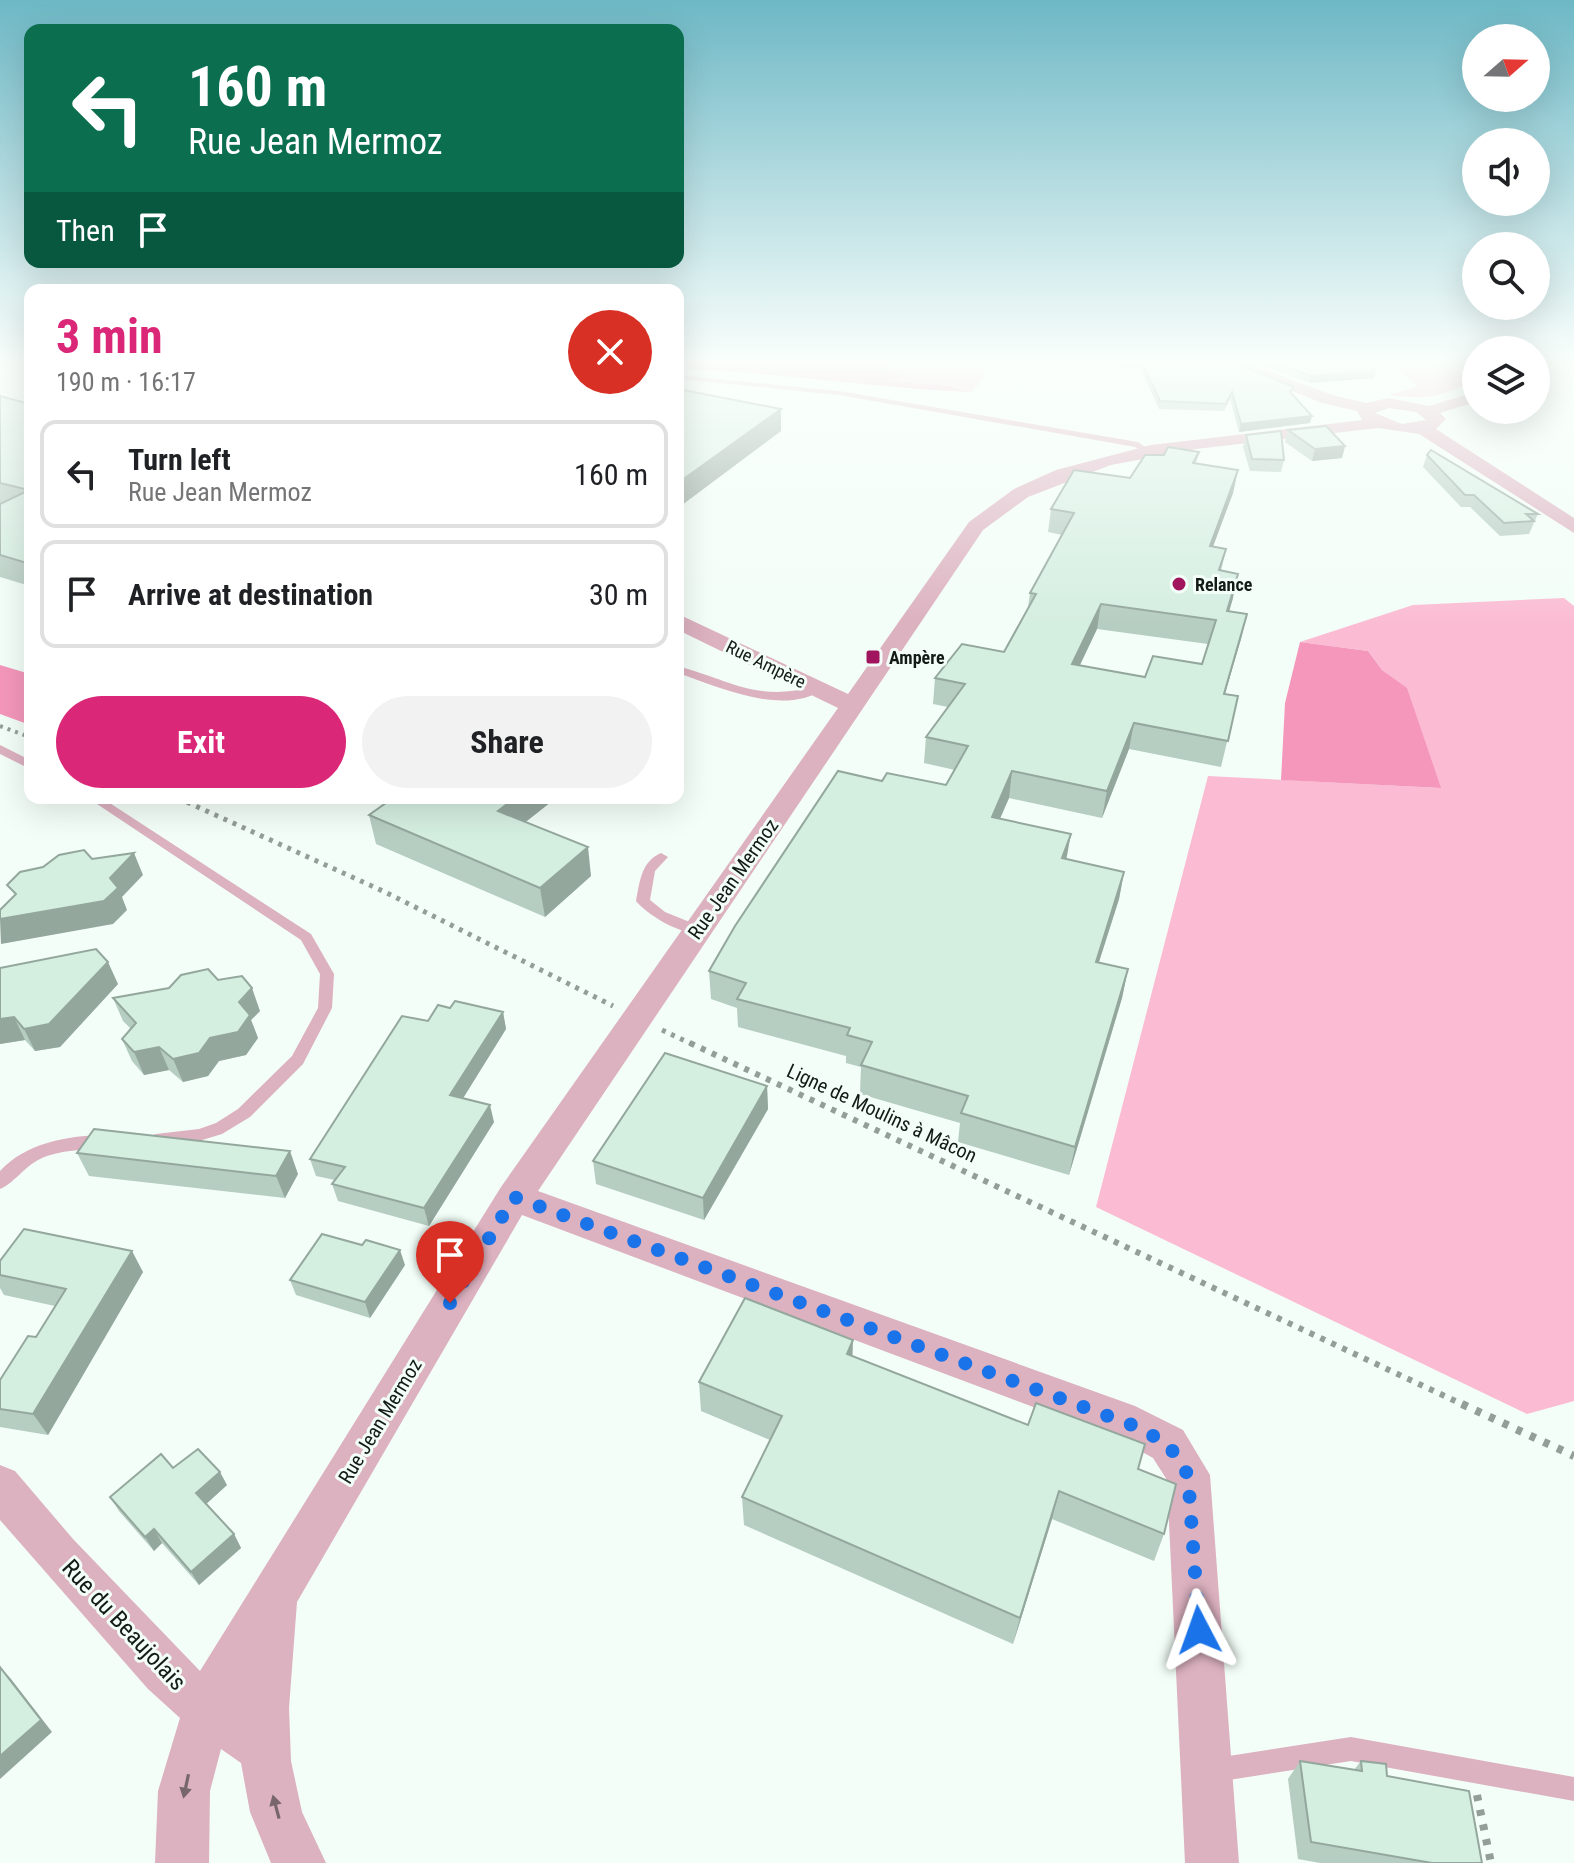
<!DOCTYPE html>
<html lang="en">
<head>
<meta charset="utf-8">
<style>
	body { margin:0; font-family:"Roboto Condensed",sans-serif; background:#f2f2f2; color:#202124; height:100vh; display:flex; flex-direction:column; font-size:30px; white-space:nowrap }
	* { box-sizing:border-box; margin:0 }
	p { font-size:26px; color:#757577 }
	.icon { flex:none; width:44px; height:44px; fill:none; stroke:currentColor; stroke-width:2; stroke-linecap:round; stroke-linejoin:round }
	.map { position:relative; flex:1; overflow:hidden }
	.details { position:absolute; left:24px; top:284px; width:660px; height:520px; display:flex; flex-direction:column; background:#fff; border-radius:16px; box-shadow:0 8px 32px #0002 }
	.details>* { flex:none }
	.banner { position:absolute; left:24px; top:24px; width:660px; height:244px; border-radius:16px; box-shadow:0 8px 32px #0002; background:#0b6e4f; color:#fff; overflow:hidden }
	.needle { width:52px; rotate:70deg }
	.tools { position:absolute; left:1462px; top:24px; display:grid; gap:16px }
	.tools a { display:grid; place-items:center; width:88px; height:88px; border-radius:50%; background:#fff; box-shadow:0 8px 32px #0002; font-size:40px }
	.pin { position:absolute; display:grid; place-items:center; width:68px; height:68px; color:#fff; margin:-82px -34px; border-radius:50% 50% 50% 0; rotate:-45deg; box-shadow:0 0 8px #0007 }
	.pin .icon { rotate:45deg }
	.me { position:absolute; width:88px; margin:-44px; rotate:356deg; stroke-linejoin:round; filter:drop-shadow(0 0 6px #0008) }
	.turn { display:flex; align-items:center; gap:28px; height:168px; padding:0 32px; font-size:36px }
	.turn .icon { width:104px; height:104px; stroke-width:2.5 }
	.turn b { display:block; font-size:56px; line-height:68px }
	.then { display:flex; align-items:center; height:76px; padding:0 32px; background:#0003; gap:16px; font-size:30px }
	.round { display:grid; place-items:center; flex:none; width:84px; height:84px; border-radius:42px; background:#f2f2f2 }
	.summary { display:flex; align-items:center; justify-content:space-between; height:136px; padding:0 32px }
	h1 { font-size:48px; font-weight:700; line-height:60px; color:#db2777 }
	.cta { display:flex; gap:16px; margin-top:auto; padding:16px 32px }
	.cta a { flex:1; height:92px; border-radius:48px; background:#db2777; color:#fff; font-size:32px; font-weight:700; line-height:92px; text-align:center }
	.cta a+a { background:#f2f2f2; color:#202124 }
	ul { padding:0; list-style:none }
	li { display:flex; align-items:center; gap:24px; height:108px; margin:0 16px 12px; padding:0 16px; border:4px solid #e0e0e0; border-radius:16px }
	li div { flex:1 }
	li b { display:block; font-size:30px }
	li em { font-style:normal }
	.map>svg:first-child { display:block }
</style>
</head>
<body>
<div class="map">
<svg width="1574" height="1863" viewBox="0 0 1574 1863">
	<rect width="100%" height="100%" fill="#f3fef8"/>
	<g fill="#fbbcd3">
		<path d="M 888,363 L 986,363 L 983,379 L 971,392 C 944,381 914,388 886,381 Z"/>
		<path d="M 1389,363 L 1476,363 L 1476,378 C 1443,397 1428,400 1390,395 L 1418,386 Z"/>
		<path d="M 1564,598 L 1574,606 L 1574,1401 L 1527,1414 L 1096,1207 L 1208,776 L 1440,788 L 1406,688 L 1382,670 L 1368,651 L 1300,642 L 1413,605 Z"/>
	</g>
	<g fill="#f497bb">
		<path d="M 678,363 L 888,363 L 886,370 L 904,370 L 902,377 L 889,381 L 948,386 L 971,392 C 873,388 776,372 678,369 Z"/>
		<path d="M 1300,642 L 1368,651 L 1382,670 L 1407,688 L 1441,788 L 1281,780 L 1285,703 Z"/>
		<path d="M 0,665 L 30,674 L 30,725 L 0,714 Z"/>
	</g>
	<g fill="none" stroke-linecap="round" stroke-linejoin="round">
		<path stroke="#949e98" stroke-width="4" stroke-dasharray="3 5" stroke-linecap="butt" d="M 0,726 L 30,737"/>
		<g stroke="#949e98" stroke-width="5" stroke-dasharray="4 6" stroke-linecap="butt">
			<path d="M 178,798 L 385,892 L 613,1006"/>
			<path d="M 662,1030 L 694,1045"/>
		</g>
		<path stroke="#949e98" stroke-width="6" stroke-dasharray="5 7" stroke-linecap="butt" d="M 690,1043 L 1466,1406"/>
		<g stroke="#949e98" stroke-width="8" stroke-dasharray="6 9" stroke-linecap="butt">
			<path d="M 1462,1404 L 1574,1456"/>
			<path d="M 1477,1795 L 1491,1863"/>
		</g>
		<g fill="#dcb1c0" fill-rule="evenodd">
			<path d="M 678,375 L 839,391 L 1138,442 L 1151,451 L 1147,454 L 1135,447 L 839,395 L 678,379 Z"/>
			<path d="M 678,666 C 735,682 756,702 818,686 L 824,689 C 783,717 719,687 678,673 Z"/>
			<path d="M 0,745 L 30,760 L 30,769 L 0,754 Z"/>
			<path d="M 88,798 L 102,798 L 311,934 L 334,974 L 332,1008 L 303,1064 L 250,1117 L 222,1134 L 199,1141 L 156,1146 L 150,1144 L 148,1140 L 150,1136 L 156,1134 L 199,1129 L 216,1123 L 238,1109 L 292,1056 L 318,1008 L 320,974 L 301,940 Z"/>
			<path d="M 343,798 L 357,798 L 349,803 L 345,802 Z"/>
			<path d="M 661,853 L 668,857 L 655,871 L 650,900 L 665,912 L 702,927 L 704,930 L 702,933 C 682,936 649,916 636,901 C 640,881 641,862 661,853 Z"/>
			<path d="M 103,1135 L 109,1137 L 111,1141 L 109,1145 C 86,1152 63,1148 40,1159 C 25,1166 12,1185 0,1189 L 0,1171 C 26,1143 66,1136 103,1135 Z"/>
			<path d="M 1351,1737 L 1574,1777 L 1574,1801 L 1351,1761 L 1216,1782 L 1208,1778 L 1204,1770 L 1208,1762 L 1216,1758 Z"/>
		</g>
		<path fill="#dcb1c0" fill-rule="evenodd" d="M 1222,363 L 1246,363 L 1333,395 L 1366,403 L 1389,398 L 1429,406 L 1476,392 L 1476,402 L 1440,413 L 1446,419 L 1436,429 L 1574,518 L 1574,533 L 1419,434 L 1378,428 L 1196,449 L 1111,465 L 1028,497 L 983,530 L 538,1191 L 1135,1406 L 1183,1430 L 1210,1475 L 1239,1863 L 1185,1863 L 1167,1480 L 1153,1458 L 1121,1440 L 522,1215 L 297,1602 L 289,1708 L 291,1761 L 302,1812 L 326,1863 L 271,1863 L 250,1812 L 241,1763 L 221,1749 L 210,1791 L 209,1863 L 155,1863 L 158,1791 L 180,1718 L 148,1689 L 0,1520 L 0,1465 L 15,1471 L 73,1539 L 200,1671 L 501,1187 L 838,708 L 678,630 L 678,614 L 848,694 L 969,522 L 1014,489 L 1056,470 L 1151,445 L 1362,420 L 1357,411 L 1322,403 ZM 1389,408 L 1416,412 L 1426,420 L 1402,424 L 1375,413 Z"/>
	</g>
	<g fill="#b6cdc1" fill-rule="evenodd">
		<path d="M 1117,363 L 1234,363 L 1292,394 L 1310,423 L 1239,432 L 1230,399 L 1224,411 L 1159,409 L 1140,368 L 1123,369 Z"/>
		<path d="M 1255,363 L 1364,363 L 1376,371 L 1374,378 L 1310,383 Z"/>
		<path d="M 0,396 L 30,404 L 30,586 L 0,577 Z"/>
		<path d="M 1288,430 L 1345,446 L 1342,458 L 1312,461 L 1285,442 Z"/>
		<path d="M 1246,435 L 1284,460 L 1281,472 L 1250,471 L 1243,447 Z"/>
		<path d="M 1199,452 L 1196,464 L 1238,470 L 1233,493 L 1213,547 L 1226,549 L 1221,571 L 1233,598 L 1229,611 L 1247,614 L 1225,694 L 1238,696 L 1221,767 L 1129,749 L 1102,818 L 1009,798 L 1000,818 L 1067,859 L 1124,872 L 1119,899 L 1099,962 L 1128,969 L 1122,998 L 1069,1175 L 958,1142 L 960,1123 L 860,1094 L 861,1067 L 846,1063 L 846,1056 L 738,1027 L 737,1008 L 711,999 L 709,971 L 882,781 L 946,785 L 955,770 L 924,763 L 926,737 L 948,707 L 933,704 L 935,678 L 1004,652 L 1028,608 L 1030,593 L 1062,535 L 1048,532 L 1051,509 L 1130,478 L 1164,455 ZM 1097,629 L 1208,644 L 1202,664 L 1145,677 L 1080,665 Z"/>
		<path d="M 1427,455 L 1538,514 L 1529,534 L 1500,536 L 1470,507 L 1461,507 L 1423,467 Z"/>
		<path d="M 393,798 L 556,798 L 525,822 L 591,876 L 545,917 L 376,844 L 369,815 Z"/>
		<path d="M 0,968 L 118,984 L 60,1047 L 35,1051 L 25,1040 L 0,1044 Z"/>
		<path d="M 218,980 L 260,1011 L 251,1020 L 258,1038 L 246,1055 L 219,1061 L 208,1076 L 183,1082 L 169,1070 L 144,1075 L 132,1061 L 122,1039 L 131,1029 L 123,1021 L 113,998 Z"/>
		<path d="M 450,1008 L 503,1012 L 506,1029 L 462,1099 L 494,1122 L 429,1226 L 338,1201 L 332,1184 L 335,1180 L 316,1176 L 310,1159 L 428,1021 Z"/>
		<path d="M 767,1086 L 768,1109 L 704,1220 L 596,1184 L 593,1161 Z"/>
		<path d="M 77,1153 L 298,1174 L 285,1198 L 89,1176 Z"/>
		<path d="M 0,1261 L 143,1272 L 48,1435 L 0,1427 L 0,1380 L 36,1337 L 55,1306 L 4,1295 L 0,1288 Z"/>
		<path d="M 405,1265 L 370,1318 L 296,1295 L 290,1280 Z"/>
		<path d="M 852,1356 L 1138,1469 L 1164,1534 L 1154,1561 L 1052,1519 L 1013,1644 L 744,1525 L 742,1497 L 770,1440 L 701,1411 L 699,1382 Z"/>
		<path d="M 173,1468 L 227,1485 L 206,1504 L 234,1534 L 241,1548 L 199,1585 L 162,1543 L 154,1551 L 119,1511 L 110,1497 Z"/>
		<path d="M 1300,1761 L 1354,1770 L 1361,1761 L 1387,1776 L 1482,1863 L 1320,1863 L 1298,1859 L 1288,1779 Z"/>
	</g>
	<g fill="#94a79d">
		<path d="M 1376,371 L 1374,378 L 1310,383 L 1311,376 Z"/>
		<path d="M 781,409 L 781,431 L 678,508 L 678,483 Z"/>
		<path d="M 1312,416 L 1310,423 L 1239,432 L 1241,424 Z"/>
		<path d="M 1345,446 L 1342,458 L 1312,461 L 1315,449 Z"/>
		<path d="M 1238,470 L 1233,493 L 1204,570 L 1210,546 Z"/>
		<path d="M 1238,574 L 1233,598 L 1222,636 L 1227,611 Z"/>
		<path d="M 1101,604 L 1097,629 L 1068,690 L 1072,664 Z"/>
		<path d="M 1247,614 L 1241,639 L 1217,720 L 1224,694 Z"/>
		<path d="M 681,670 L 682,697 L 678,701 L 678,672 Z"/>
		<path d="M 1134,723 L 1129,749 L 1102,818 L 1107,791 Z"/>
		<path d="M 1012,771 L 1009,798 L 989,844 L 992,817 Z"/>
		<path d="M 515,798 L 556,798 L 503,840 L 498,811 Z"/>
		<path d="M 1071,834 L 1066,861 L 1062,858 Z"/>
		<path d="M 588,847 L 591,876 L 545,917 L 540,888 Z"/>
		<path d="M 134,853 L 143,875 L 122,897 L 127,910 L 113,924 L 1,944 L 0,919 L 110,878 Z"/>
		<path d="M 1124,872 L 1119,899 L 1090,990 L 1096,962 Z"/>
		<path d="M 108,962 L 118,984 L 60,1047 L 35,1051 L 24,1029 Z"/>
		<path d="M 1128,969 L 1122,998 L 1069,1175 L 1075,1147 Z"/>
		<path d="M 252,988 L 260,1011 L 251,1020 L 258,1038 L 246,1055 L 219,1061 L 208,1076 L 183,1082 L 173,1059 L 210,1038 Z"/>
		<path d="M 503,1012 L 506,1029 L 454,1113 L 450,1095 Z"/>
		<path d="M 14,1017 L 25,1040 L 0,1044 L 0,1019 Z"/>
		<path d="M 159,1047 L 169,1070 L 144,1075 L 134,1052 Z"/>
		<path d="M 767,1086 L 768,1109 L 704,1220 L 703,1198 Z"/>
		<path d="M 490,1105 L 494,1122 L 429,1226 L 424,1208 Z"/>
		<path d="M 290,1151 L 298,1174 L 285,1198 L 276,1176 Z"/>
		<path d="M 400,1250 L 405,1265 L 370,1318 L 365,1302 Z"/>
		<path d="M 132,1251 L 143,1272 L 48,1435 L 33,1414 Z"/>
		<path d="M 853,1340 L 852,1370 L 847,1354 Z"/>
		<path d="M 220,1472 L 227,1485 L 204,1506 L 196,1493 Z"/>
		<path d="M 1059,1491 L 1052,1519 L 1013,1644 L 1020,1618 Z"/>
		<path d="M 154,1529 L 162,1543 L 154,1551 L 145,1537 Z"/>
		<path d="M 234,1534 L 241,1548 L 199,1585 L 191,1572 Z"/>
		<path d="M 0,1667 L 11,1679 L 52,1732 L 0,1779 Z"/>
	</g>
	<g fill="#d4eee0" stroke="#94a79d" stroke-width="2" fill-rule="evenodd">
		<path d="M 1142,363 L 1234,363 L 1294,387 L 1290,392 L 1312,416 L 1241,424 L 1232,392 L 1226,404 L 1160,401 Z"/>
		<path d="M 1276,363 L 1364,363 L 1376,371 L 1311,376 Z"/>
		<path d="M 678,389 L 781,409 L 678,483 Z"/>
		<path d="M 0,396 L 30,404 L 30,564 L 0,555 L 0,504 L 29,490 L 0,483 Z"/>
		<path d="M 1326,426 L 1345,446 L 1315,449 L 1288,430 Z"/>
		<path d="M 1281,431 L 1284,460 L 1252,459 L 1246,435 Z"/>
		<path d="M 1168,447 L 1199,452 L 1193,463 L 1238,470 L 1210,546 L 1226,549 L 1219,570 L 1238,574 L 1227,611 L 1247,614 L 1224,694 L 1238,696 L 1228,741 L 1134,723 L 1107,791 L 1012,771 L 992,817 L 1071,834 L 1062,858 L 1124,872 L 1096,962 L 1128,969 L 1075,1147 L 961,1113 L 968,1096 L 861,1065 L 872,1042 L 847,1035 L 850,1028 L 737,999 L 746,983 L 709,971 L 735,926 L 838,771 L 882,781 L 887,773 L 946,785 L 968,746 L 926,737 L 965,684 L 935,678 L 962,644 L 1004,652 L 1036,594 L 1030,593 L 1074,513 L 1051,509 L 1074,470 L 1130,478 L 1145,455 L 1164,455 ZM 1101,604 L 1216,620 L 1202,664 L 1153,656 L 1145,677 L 1072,664 Z"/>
		<path d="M 1431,450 L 1538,514 L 1526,514 L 1534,521 L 1504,523 L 1474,495 L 1465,495 L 1427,455 Z"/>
		<path d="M 393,798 L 515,798 L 498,811 L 588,847 L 540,888 L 369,815 Z"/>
		<path d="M 84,850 L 92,859 L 134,853 L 110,878 L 118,888 L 104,901 L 0,919 L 0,910 L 16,894 L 7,885 L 20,872 L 43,867 L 59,855 Z"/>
		<path d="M 96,949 L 108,962 L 49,1024 L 24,1029 L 14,1017 L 0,1019 L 0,968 Z"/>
		<path d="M 208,969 L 218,980 L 242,976 L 252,988 L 239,1002 L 250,1015 L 238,1032 L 210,1038 L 199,1053 L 173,1059 L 159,1047 L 134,1052 L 122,1039 L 136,1023 L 113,998 L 169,988 L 181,975 Z"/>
		<path d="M 455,1001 L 503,1012 L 450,1095 L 490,1105 L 424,1208 L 332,1184 L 345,1167 L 310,1159 L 402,1016 L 428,1021 L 438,1005 L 450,1008 Z"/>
		<path d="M 665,1053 L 767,1086 L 703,1198 L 593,1161 Z"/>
		<path d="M 94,1129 L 290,1151 L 276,1176 L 77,1153 Z"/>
		<path d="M 24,1229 L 132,1251 L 33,1414 L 0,1409 L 0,1380 L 28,1336 L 36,1337 L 66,1289 L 0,1275 L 0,1261 Z"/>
		<path d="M 322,1234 L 362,1245 L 366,1240 L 400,1250 L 365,1302 L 290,1280 Z"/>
		<path d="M 745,1298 L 853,1340 L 847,1354 L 1028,1425 L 1036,1403 L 1145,1444 L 1138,1469 L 1176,1484 L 1164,1534 L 1059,1491 L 1020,1618 L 742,1497 L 782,1416 L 699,1382 Z"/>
		<path d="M 198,1449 L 220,1472 L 196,1493 L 234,1534 L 191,1572 L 154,1529 L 145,1537 L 110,1497 L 161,1454 L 173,1468 Z"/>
		<path d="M 0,1667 L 41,1720 L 0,1756 Z"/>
		<path d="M 1300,1761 L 1362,1771 L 1361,1761 L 1386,1764 L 1387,1776 L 1469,1791 L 1482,1863 L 1432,1863 L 1311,1842 Z"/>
	</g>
	<defs><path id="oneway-solid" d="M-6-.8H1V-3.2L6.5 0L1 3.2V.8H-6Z" transform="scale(2)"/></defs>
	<g fill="#77666b">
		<use href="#oneway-solid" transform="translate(186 1786) rotate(102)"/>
		<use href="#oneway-solid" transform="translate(276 1807) rotate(-105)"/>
	</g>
	<linearGradient id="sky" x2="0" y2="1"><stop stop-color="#6db8c5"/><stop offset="0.58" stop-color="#fafffc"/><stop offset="1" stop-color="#fafffc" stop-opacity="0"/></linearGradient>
	<rect width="1574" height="624" fill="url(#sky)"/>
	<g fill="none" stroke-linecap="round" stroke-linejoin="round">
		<path stroke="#1a73e8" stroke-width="14" stroke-dasharray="0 25.2" d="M 450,1303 L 514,1197 L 1135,1426 L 1168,1444 L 1188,1475 L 1199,1630"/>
	</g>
	<g fill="#a1155f" stroke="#f3fef8" stroke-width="3">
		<circle cx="1179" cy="584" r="8"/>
		<rect x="865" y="649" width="16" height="16" rx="4"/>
	</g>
	<g text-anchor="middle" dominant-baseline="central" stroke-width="6" stroke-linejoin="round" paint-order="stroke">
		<g font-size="18" font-weight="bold" fill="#121b16" stroke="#f3fef8" text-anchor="start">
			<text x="1195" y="584">Relance</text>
			<text x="889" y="657">Ampère</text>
		</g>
		<g font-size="18" fill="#121b16" stroke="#f3fef8">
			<text transform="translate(766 664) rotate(26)">Rue Ampère</text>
		</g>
		<g font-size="20" fill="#121b16" stroke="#f3fef8">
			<text transform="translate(733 879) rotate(-55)">Rue Jean Mermoz</text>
			<text transform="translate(882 1113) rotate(25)">Ligne de Moulins à Mâcon</text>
			<text transform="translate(380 1421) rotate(-59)">Rue Jean Mermoz</text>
		</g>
		<g font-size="24" fill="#121b16" stroke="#f3fef8">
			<text transform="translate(124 1625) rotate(47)">Rue du Beaujolais</text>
		</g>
	</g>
</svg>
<div class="tools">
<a><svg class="needle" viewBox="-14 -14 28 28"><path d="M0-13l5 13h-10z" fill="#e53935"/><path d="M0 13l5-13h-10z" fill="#757577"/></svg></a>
<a><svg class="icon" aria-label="sound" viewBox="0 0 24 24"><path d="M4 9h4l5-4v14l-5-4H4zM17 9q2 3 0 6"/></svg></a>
<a><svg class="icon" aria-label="search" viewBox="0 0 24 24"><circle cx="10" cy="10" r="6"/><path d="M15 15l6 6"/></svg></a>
<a><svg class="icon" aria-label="layers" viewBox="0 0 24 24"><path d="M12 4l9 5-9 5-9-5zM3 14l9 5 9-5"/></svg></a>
</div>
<div class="pin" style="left:450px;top:1303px;background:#d93025"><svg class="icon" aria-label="arrive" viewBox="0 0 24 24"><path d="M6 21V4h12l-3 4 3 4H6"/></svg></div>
<svg class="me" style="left:1199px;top:1630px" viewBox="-20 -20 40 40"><path d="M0-17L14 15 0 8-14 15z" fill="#1a73e8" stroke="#fff" stroke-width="4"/></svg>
<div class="banner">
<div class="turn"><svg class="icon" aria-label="left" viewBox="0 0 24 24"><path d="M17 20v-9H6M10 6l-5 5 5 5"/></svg><div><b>160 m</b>Rue Jean Mermoz</div></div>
<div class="then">Then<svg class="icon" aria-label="arrive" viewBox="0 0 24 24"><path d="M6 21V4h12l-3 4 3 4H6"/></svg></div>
</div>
<section class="details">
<div class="summary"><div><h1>3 min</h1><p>190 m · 16:17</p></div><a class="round" style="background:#d93025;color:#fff"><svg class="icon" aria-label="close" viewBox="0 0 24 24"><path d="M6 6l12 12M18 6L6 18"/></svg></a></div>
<ul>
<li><svg class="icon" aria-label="left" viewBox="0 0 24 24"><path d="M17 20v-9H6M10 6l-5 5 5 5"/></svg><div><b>Turn left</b><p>Rue Jean Mermoz</p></div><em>160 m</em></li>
<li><svg class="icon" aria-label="arrive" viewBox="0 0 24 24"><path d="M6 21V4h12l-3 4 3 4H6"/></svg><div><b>Arrive at destination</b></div><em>30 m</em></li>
</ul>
<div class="cta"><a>Exit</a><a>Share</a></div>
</section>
</div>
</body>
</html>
